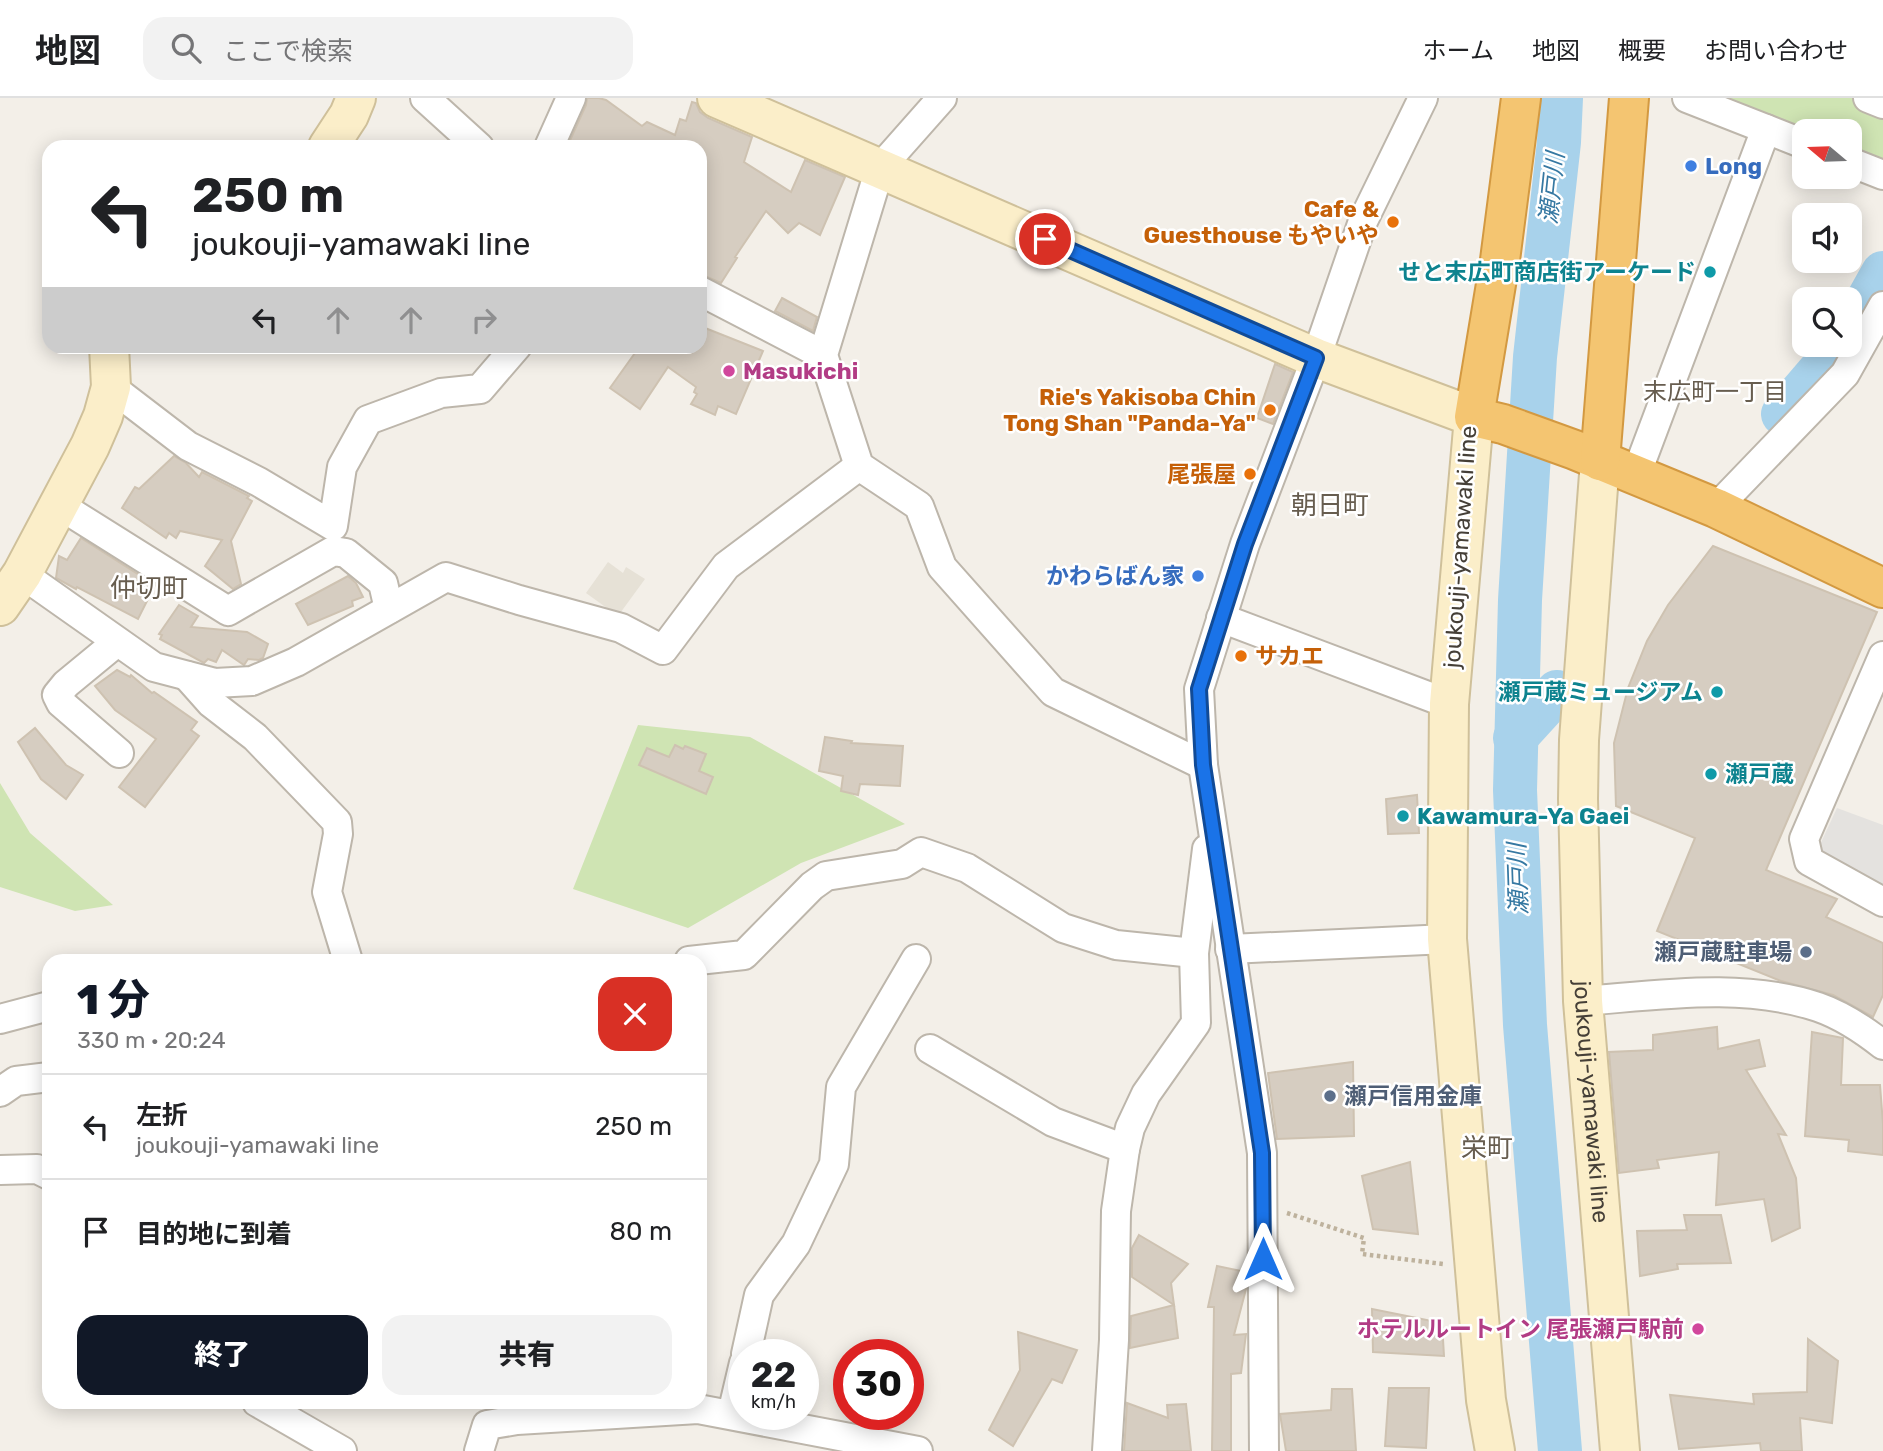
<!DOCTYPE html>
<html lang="ja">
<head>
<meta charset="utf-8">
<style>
	body { margin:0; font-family:Rubik,"Noto Sans JP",sans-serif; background:#f2f2f2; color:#202124; height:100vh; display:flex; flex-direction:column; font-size:26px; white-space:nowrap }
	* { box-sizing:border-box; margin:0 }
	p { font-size:23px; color:#757577 }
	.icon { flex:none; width:38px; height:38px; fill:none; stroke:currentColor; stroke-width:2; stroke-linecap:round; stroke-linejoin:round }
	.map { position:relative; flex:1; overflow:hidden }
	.drawer { position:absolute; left:42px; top:856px; width:665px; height:455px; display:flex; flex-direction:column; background:#fff; border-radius:21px; box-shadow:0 4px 18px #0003 }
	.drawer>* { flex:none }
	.top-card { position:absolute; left:42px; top:42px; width:665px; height:214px; border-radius:21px; box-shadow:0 4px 18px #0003; background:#fff; color:#202124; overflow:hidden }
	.needle { width:46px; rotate:289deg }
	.controls { position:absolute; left:1792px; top:21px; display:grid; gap:14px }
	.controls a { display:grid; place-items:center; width:70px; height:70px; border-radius:14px; background:#fff; box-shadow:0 4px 18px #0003; font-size:35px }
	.speed { position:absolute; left:728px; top:1241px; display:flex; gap:14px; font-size:35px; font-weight:700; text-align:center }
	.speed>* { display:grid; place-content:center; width:91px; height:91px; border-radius:50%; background:#fff; box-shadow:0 4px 18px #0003; line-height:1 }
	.speed small { font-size:18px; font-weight:400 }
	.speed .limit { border:10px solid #d22; background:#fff; color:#111 }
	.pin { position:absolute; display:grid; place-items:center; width:60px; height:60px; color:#fff; margin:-30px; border:4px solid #fff; border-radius:50%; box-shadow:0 2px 7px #0007 }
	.me { position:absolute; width:77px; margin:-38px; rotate:0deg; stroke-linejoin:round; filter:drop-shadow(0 0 5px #0008) }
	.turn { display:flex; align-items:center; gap:24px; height:147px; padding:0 35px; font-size:32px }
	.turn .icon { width:91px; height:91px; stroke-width:2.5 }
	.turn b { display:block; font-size:49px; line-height:60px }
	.lanes { display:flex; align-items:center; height:66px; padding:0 35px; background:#0003; justify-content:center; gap:35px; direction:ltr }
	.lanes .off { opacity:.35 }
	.round { display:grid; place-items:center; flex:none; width:74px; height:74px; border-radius:21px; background:#f2f2f2 }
	.head { display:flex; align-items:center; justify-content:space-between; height:119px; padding:0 35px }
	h1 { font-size:42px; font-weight:800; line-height:52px; color:#111827 }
	.button { display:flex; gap:14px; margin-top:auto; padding:14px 35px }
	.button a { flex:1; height:80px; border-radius:21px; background:#111827; color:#fff; font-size:28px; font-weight:800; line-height:80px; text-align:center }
	.button a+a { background:#f2f2f2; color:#202124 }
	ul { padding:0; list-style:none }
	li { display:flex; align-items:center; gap:21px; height:105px; padding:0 35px; border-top:2px solid #e0e0e0 }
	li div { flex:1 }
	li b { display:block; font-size:26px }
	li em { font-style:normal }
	header { display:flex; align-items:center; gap:42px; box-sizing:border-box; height:98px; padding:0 35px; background:#fff; border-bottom:2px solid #e0e0e0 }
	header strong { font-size:33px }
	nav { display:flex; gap:38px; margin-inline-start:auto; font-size:24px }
	.search { width:490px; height:63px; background:#f2f2f2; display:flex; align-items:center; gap:18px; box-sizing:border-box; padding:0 24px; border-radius:21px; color:#757577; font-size:26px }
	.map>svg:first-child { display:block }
</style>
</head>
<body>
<header>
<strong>地図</strong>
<div class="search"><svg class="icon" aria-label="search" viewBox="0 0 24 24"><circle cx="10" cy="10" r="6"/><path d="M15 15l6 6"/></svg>ここで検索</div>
<nav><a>ホーム</a><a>地図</a><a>概要</a><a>お問い合わせ</a></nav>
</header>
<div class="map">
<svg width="1883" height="1353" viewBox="0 0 1883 1353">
	<rect width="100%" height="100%" fill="#f3efe8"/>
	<path fill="#e6e1d6" d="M 608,464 L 623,475 L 626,469 L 645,481 L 618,518 L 586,495 Z"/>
	<g fill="#cfe4b3">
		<path d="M 1716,0 L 1857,0 L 1883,11 L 1883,69 L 1850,55 L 1850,33 L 1804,33 Z"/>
		<path d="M 638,627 L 750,639 L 905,726 L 801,765 L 688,830 L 573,791 Z"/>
		<path d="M 0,685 L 30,735 L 113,807 L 75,813 L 0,789 Z"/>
	</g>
	<path fill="#e4e2df" d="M 1837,710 L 1883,727 L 1883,789 L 1837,764 L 1818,751 Z"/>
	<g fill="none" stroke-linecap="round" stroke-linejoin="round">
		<g stroke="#a8d2eb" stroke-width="44">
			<path d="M 1850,234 L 1883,175"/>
			<path d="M 1783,316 L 1842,247"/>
			<path d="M 1515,640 L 1557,594"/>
			<path d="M 1560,1353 L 1525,927 L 1515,692 L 1520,502 L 1535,259 L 1559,44 L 1561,0"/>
		</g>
	</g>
	<g fill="#d6cdc1" stroke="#cec2b1" stroke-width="2">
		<path d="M 587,0 L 599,0 L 606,2 L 642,28 L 647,24 L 675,37 L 680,21 L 686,23 L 692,4 L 696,5 L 700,14 L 708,20 L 752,39 L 744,64 L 791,94 L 805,62 L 845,79 L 820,137 L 799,125 L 788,135 L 766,113 L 735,159 L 737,160 L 721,185 L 700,176 L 700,49 L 567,49 L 586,7 Z"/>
		<path d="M 782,200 L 817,219 L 813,233 L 775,213 Z"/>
		<path d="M 700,228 L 763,253 L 736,316 L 718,308 L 715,317 L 691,306 L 697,296 L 694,294 L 696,289 L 668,269 L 640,311 L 610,290 L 640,248 L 700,248 Z"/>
		<path d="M 1275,266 L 1293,274 L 1273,326 L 1257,320 Z"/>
		<path d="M 174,358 L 186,365 L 199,379 L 202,374 L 249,398 L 247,400 L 252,403 L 231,443 L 241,486 L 233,491 L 205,468 L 222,442 L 180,433 L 176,440 L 169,435 L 166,440 L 122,410 L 135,389 L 139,391 Z"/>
		<path d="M 81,440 L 155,487 L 138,521 L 77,489 L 76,491 L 56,480 L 59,458 L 67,462 Z"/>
		<path d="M 1713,448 L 1877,514 L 1766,772 L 1837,801 L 1826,819 L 1883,845 L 1883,897 L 1873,919 L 1833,897 L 1781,883 L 1657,833 L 1695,740 L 1616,708 L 1614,645 L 1628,590 L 1647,543 L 1668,507 Z"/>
		<path d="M 348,478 L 356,485 L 363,499 L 352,503 L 353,508 L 308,527 L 296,506 Z"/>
		<path d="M 179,507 L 198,518 L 191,529 L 247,534 L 268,546 L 263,560 L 259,562 L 248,561 L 244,567 L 222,552 L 216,564 L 208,561 L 204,565 L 160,541 L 162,537 L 159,536 Z"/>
		<path d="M 117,572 L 130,579 L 131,577 L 152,595 L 154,594 L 197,624 L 191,632 L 199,638 L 145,709 L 119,689 L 156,641 L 115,612 L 95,588 Z"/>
		<path d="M 35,630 L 66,667 L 83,677 L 66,701 L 41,681 L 18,644 Z"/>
		<path d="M 825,639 L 852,643 L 851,645 L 903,648 L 900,688 L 860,686 L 858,697 L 841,693 L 843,678 L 819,673 Z"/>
		<path d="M 675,647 L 683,651 L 685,648 L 706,656 L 699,673 L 713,679 L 706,696 L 639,667 L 647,650 L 669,659 Z"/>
		<path d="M 1417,697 L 1419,735 L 1388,736 L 1386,701 Z"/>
		<path d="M 1717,929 L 1718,951 L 1759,942 L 1765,968 L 1746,972 L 1786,1037 L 1778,1036 L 1796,1080 L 1800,1130 L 1772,1143 L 1764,1101 L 1716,1107 L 1719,1054 L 1657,1062 L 1659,1070 L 1619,1075 L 1609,954 L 1653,952 L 1653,937 Z"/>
		<path d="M 1812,934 L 1843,940 L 1841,987 L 1880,987 L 1883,1026 L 1883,1057 L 1848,1053 L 1849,1042 L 1805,1038 Z"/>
		<path d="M 1353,964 L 1354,1038 L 1277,1041 L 1268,975 Z"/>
		<path d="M 1410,1064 L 1418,1136 L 1373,1131 L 1362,1078 Z"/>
		<path d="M 1684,1117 L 1721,1117 L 1731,1165 L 1677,1166 L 1678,1171 L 1640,1178 L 1637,1133 L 1687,1132 Z"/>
		<path d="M 1139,1137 L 1188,1166 L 1171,1185 L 1174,1207 L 1132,1179 L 1132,1150 Z"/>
		<path d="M 1217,1168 L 1246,1174 L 1246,1191 L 1234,1237 L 1246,1236 L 1241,1275 L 1231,1276 L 1231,1353 L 1212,1353 L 1214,1209 L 1208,1209 Z"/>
		<path d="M 1174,1207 L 1178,1240 L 1130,1250 L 1131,1218 Z"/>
		<path d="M 1372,1211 L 1442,1225 L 1444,1258 L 1373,1254 Z"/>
		<path d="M 1018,1234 L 1077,1252 L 1062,1285 L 1052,1281 L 1013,1348 L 989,1332 L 1020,1272 Z"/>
		<path d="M 1808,1241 L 1838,1263 L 1832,1325 L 1800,1320 L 1802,1353 L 1761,1353 L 1760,1345 L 1679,1351 L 1670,1297 L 1754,1306 L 1753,1296 L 1807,1294 Z"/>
		<path d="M 1389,1290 L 1429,1290 L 1426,1350 L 1385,1348 Z"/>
		<path d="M 1332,1291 L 1352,1291 L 1356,1353 L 1286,1353 L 1280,1316 L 1331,1312 Z"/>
		<path d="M 1127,1305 L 1168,1320 L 1167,1307 L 1186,1306 L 1191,1353 L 1124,1353 Z"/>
	</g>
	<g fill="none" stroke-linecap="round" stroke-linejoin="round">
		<g stroke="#bdb6ab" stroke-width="32">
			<g id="street">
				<path d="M 425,0 L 479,49"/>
				<path d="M 942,0 L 880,70 L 823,257 L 859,368 L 919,408 L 942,469 L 1053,594 L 1203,667"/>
				<path d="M 1687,0 L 1804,46"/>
				<path d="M 1868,0 L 1883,6"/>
				<path d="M 549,49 L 571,0"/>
				<path d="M 1850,64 L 1883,77"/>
				<path d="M 700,193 L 823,257"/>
				<path d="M 111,289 L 188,348 L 259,384 L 333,428 L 342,369 L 368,322 L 441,295 L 480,291 L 517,248"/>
				<path d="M 1636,377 L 1766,31"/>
				<path d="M 59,407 L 228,513 L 333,453 L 346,455 L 383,485 L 389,511"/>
				<path d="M 1716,410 L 1845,276 L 1883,208"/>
				<path d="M 22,476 L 154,569 L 215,585 L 252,583 L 296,564 L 446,479 L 519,502 L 621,530 L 663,552 L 726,468 L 859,368"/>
				<path d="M 1221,520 L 1449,606"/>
				<path d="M 117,544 L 66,586 L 57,597 L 61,605 L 119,655"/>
				<path d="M 1883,558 L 1804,741 L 1809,763 L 1883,804"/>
				<path d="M 187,578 L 211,605 L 255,639 L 337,724 L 338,736 L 327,794 L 348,863"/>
				<path d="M 1230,851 L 1447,841"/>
				<path d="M 689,863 L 744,857 L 812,788 L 826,778 L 902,766 L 921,754 L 967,770 L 1063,830 L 1116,847 L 1194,855"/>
				<path d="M 1583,903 C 1661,897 1742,884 1818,909 C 1841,917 1864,932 1883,947"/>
				<path d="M 0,921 L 49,908"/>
				<path d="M 930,951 L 1053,1024 L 1125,1051"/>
				<path d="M 0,994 L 16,983 L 49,979"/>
				<path d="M 0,1072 L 37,1071 L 49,1077"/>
				<path d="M 746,1256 L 759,1197 L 796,1146 L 834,1066 L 841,989 L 916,861"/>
				<path d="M 257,1304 L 342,1353"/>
				<path d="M 732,1316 L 744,1265"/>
				<path d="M 479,1353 L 487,1327 L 517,1322 L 698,1311 L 918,1353"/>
				<path d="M 1107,1353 L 1114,1242 L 1116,1113 L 1125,1051 L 1130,1030 L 1146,996 L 1196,925 L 1194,855 L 1207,751"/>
				<path d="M 1264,1353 L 1262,1055 L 1203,667 L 1199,591 L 1245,446 L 1316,260 L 1363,123 L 1423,0"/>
			</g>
		</g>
		<g stroke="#cfc09a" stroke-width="42">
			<g id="secondary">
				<path d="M 717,0 L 1316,260 L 1474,319 L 1449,606 L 1447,841 L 1486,1302 L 1495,1353"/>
				<path d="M 328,49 L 349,17 L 356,0"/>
				<path id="s1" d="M 1600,363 L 1579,642 L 1578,701 L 1583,903 L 1620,1353"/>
				<path d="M 0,508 L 22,476 L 90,348 L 103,318 L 111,289 L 109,248"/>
			</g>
		</g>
		<g stroke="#d39941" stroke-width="42">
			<g id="highway">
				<path d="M 1521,0 L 1500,162 L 1474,319 L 1503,326 L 1575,352 L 1716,410 L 1883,490"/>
				<path d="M 1600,363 L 1629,0"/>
			</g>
		</g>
		<path stroke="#beb29d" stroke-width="4.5" stroke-dasharray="3.5 3.5" stroke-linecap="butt" d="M 1287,1115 L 1364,1140 L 1362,1156 L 1443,1166"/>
		<use href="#street" stroke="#fff" stroke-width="28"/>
		<use href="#secondary" stroke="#fbeec9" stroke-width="38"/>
		<use href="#highway" stroke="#f4c571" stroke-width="38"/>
	</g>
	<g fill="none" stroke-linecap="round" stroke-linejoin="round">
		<g stroke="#114b97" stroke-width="18">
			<path id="route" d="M 1045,141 L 1316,260 L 1245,446 L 1199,591 L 1203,667 L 1262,1055 L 1263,1161"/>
		</g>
		<use href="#route" stroke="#1a73e8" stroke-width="12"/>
	</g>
	<g fill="#3f7fe0" stroke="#fff" stroke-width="2.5">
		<circle cx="1691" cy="68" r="7"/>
		<circle cx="1198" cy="478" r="7"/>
	</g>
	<g fill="#e8710a" stroke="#fff" stroke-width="2.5">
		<circle cx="1393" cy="124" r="7"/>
		<circle cx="1270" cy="312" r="7"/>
		<circle cx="1250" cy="376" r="7"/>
		<circle cx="1241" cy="558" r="7"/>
	</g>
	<g fill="#0f9aa8" stroke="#fff" stroke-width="2.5">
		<circle cx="1710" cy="174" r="7"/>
		<circle cx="1717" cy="594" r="7"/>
		<circle cx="1711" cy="676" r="7"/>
		<circle cx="1403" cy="718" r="7"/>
	</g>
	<g fill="#d1479c" stroke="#fff" stroke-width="2.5">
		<circle cx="729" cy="273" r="7"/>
		<circle cx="1698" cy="1231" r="7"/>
	</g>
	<g fill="#5c6f8a" stroke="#fff" stroke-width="2.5">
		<circle cx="1806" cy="854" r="7"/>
		<circle cx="1330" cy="998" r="7"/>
	</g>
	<g text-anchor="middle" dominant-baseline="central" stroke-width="5" stroke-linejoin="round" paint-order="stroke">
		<g font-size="23" font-weight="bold" fill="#366cbe" stroke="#fff" text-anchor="start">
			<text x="1705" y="68">Long</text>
			<text x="1184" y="478" text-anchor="end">かわらばん家</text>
		</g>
		<g font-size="23" font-weight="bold" fill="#c56008" stroke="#fff" text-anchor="end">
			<text x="1379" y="111">Cafe &amp;<tspan x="1379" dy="26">Guesthouse もやいや</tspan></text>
			<text x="1256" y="299">Rie's Yakisoba Chin<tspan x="1256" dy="26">Tong Shan "Panda-Ya"</tspan></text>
			<text x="1236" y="376">尾張屋</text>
			<text x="1255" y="558" text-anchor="start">サカエ</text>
		</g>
		<g font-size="23" font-weight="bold" fill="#0d838f" stroke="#fff" text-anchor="end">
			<text x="1696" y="174">せと末広町商店街アーケード</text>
			<text x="1703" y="594">瀬戸蔵ミュージアム</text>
			<text x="1725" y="676" text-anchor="start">瀬戸蔵</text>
			<text x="1417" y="718" text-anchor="start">Kawamura-Ya Gaei</text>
		</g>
		<g font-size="23" font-weight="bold" fill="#b23c85" stroke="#fff" text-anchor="start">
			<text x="743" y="273">Masukichi</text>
			<text x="1684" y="1231" text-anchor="end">ホテルルートイン 尾張瀬戸駅前</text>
		</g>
		<g font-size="23" fill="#453f37" stroke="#fff">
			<text transform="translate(1460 449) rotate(-86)">joukouji-yamawaki line</text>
			<text stroke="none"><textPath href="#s1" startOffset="642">joukouji-yamawaki line</textPath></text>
		</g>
		<g font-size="23" font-weight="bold" fill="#4e5e75" stroke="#fff" text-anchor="end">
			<text x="1792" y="854">瀬戸蔵駐車場</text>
			<text x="1344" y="998" text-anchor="start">瀬戸信用金庫</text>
		</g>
		<g font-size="24" font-style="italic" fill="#3578a2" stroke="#fff">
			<text transform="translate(1552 90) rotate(-84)">瀬戸川</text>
			<text transform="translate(1518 781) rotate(-92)">瀬戸川</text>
		</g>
		<g font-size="24" fill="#675d4f" stroke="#fff">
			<text x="1715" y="294">末広町一丁目</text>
		</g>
		<g font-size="26" fill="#675d4f" stroke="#fff">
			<text x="1330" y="407">朝日町</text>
			<text x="149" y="490">仲切町</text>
			<text x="1487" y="1050">栄町</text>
		</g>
	</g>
</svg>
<div class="controls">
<a><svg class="needle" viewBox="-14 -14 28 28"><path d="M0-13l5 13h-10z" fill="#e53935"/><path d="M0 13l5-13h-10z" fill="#757577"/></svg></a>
<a><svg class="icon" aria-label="sound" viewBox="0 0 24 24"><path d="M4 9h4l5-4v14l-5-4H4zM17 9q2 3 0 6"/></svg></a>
<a><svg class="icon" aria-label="search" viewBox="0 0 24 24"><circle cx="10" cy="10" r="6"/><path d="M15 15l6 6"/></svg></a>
</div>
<div class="speed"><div>22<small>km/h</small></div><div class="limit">30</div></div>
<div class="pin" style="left:1045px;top:141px;background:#d93025"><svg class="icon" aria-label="arrive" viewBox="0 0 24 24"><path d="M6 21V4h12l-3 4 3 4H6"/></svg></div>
<svg class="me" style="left:1263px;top:1161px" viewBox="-20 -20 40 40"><path d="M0-17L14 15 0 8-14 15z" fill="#1a73e8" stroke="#fff" stroke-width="4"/></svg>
<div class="top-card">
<div class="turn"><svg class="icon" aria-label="left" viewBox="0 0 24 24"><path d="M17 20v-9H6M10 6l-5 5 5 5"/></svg><div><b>250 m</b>joukouji-yamawaki line</div></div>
<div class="lanes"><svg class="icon" aria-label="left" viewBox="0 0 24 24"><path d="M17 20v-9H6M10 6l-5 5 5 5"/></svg><svg class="icon off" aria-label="ahead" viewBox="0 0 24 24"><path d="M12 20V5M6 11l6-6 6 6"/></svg><svg class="icon off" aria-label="ahead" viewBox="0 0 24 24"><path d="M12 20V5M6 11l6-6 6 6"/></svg><svg class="icon off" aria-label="right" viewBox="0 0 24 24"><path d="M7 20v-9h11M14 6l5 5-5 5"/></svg></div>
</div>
<section class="drawer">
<div class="head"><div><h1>1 分</h1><p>330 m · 20:24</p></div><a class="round" style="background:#d93025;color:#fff"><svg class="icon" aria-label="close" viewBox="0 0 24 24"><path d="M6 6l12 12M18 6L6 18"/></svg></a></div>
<ul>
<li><svg class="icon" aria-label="left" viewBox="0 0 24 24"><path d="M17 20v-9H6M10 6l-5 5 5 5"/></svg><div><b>左折</b><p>joukouji-yamawaki line</p></div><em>250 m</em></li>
<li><svg class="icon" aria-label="arrive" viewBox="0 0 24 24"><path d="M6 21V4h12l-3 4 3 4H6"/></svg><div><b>目的地に到着</b></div><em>80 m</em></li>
</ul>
<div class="button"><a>終了</a><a>共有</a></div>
</section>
</div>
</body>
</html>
